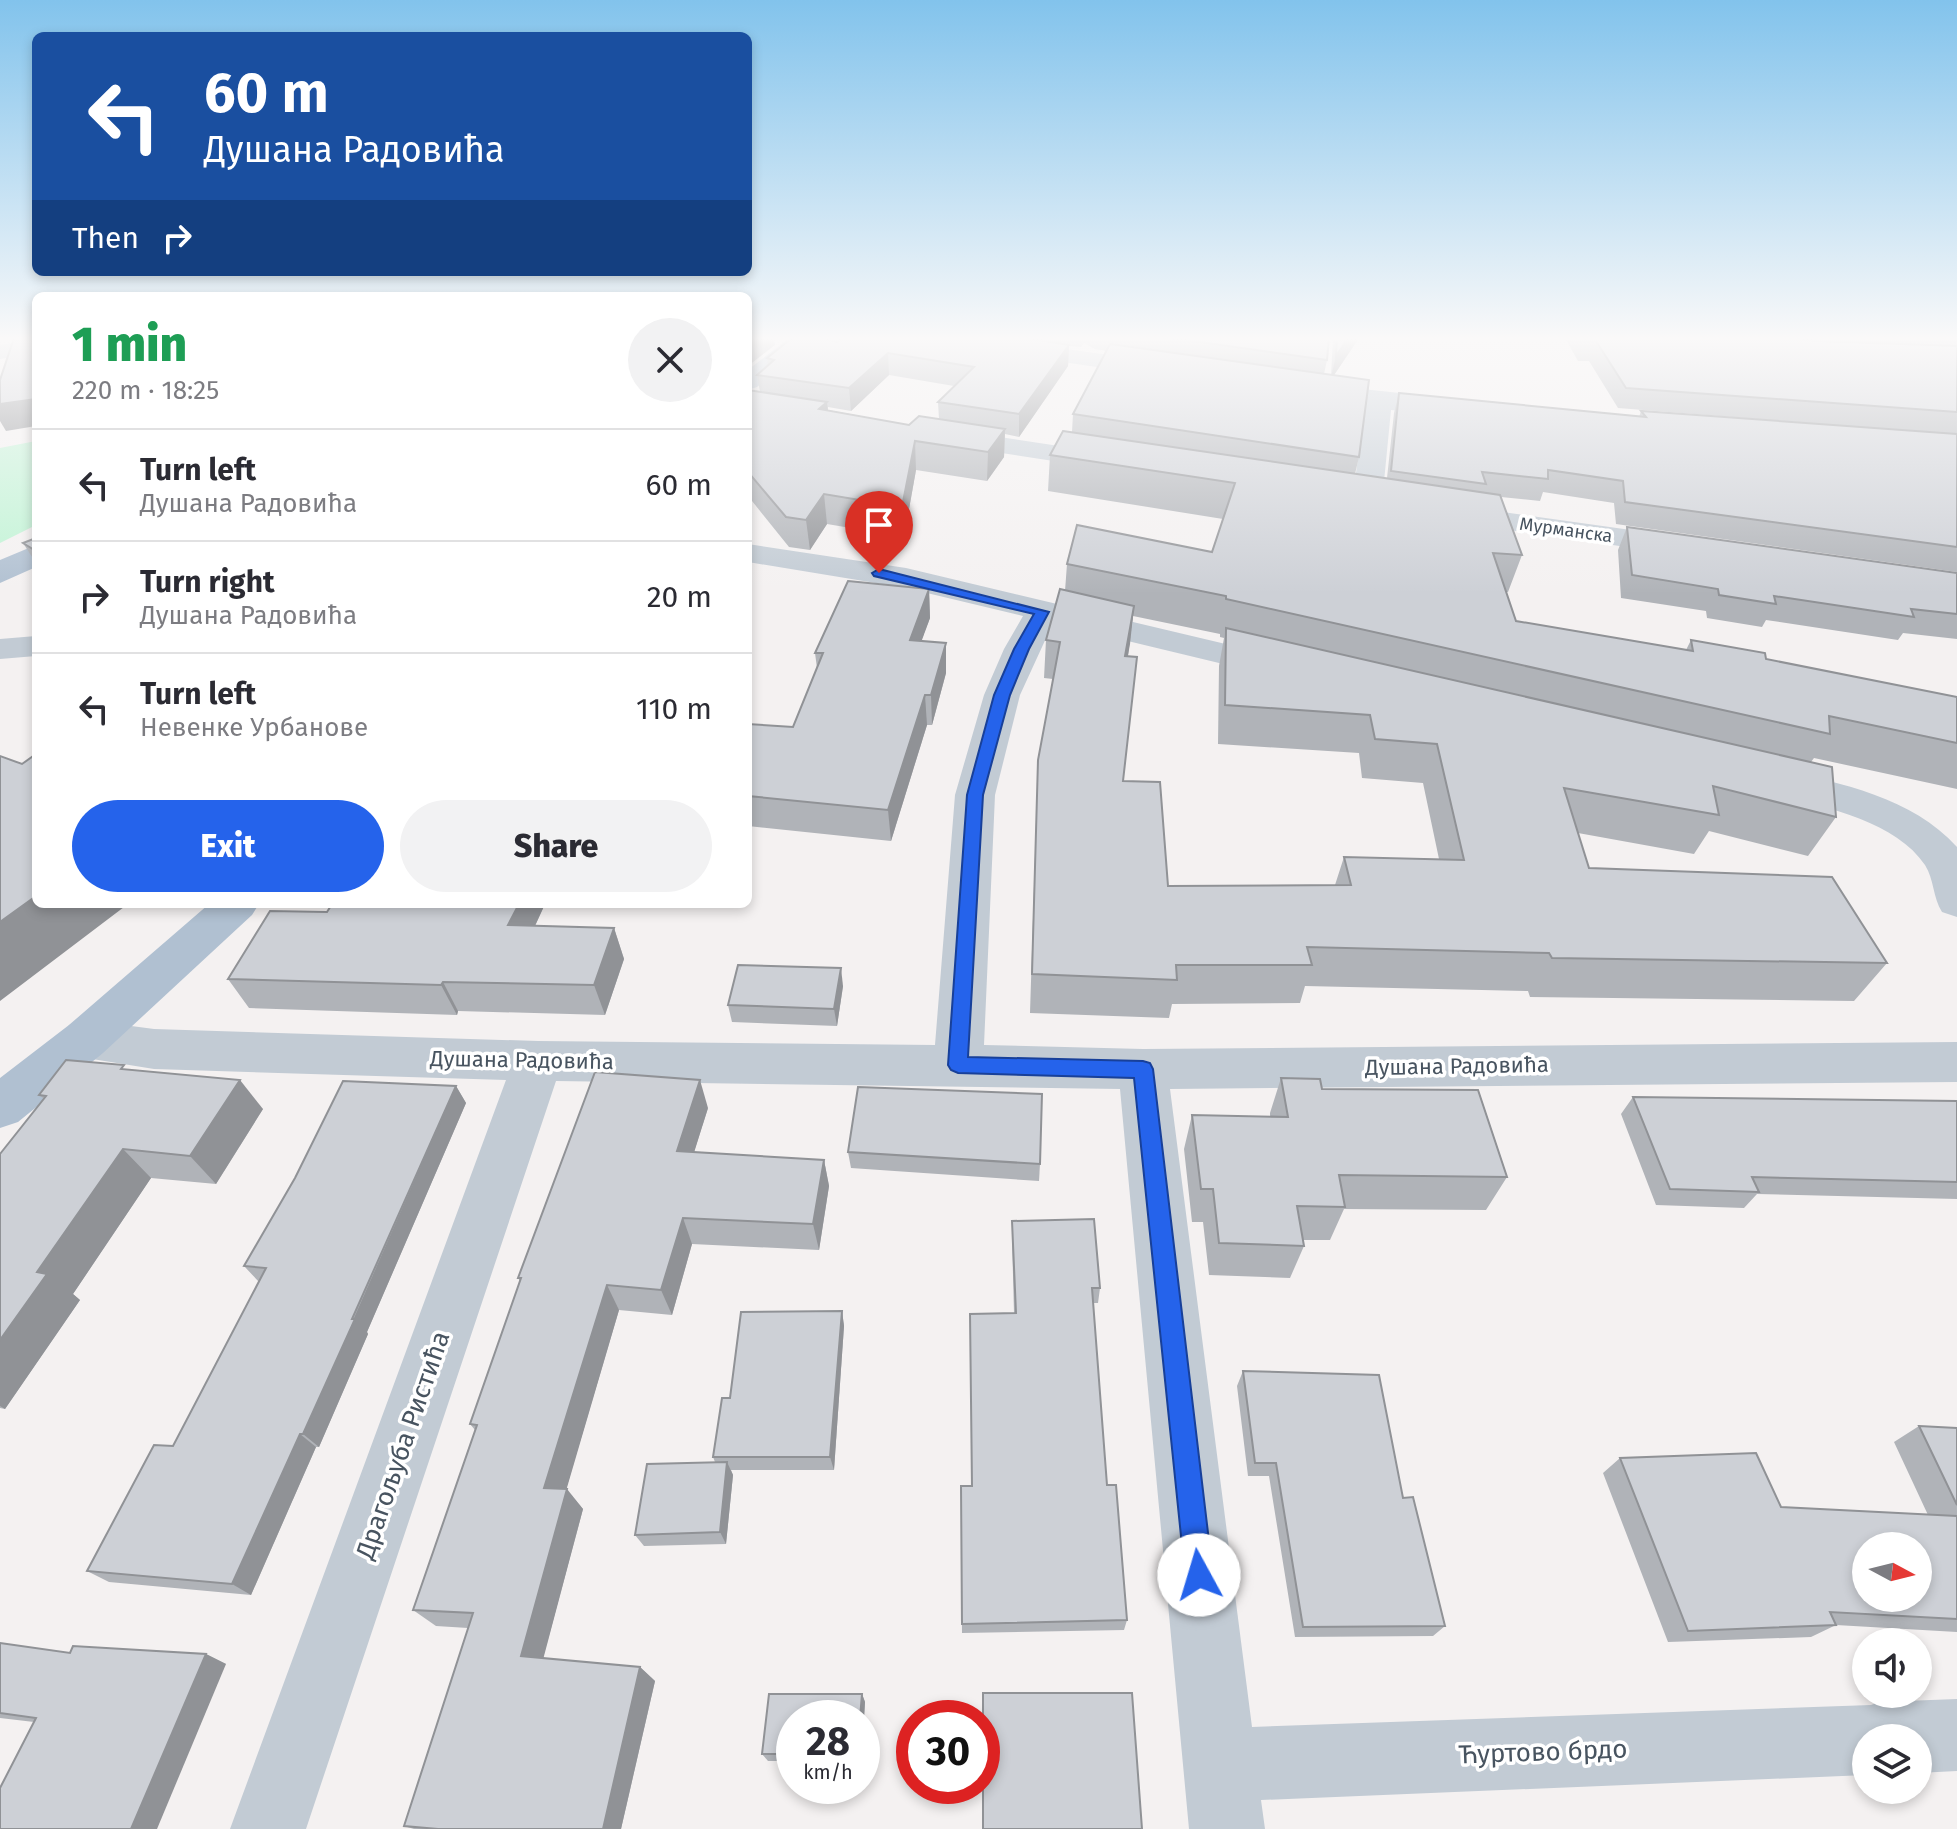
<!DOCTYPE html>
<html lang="en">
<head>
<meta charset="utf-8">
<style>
	body { margin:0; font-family:"Fira Sans",sans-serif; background:#f2f2f3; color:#2b2b33; height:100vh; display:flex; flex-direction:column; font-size:30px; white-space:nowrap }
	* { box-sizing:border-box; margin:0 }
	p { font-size:26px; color:#7c7c81 }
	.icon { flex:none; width:44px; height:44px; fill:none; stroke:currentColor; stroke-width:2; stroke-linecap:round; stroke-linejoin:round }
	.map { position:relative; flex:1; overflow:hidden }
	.side { position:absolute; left:32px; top:292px; width:720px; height:616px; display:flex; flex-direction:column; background:#fff; border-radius:12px; box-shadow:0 4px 12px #0003 }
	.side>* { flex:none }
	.hud { position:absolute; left:32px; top:32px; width:720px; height:244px; border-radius:12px; box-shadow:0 4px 12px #0003; background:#1a4fa0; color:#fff; overflow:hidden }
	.needle { width:52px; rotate:97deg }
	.buttons { position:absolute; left:1852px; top:1532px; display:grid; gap:16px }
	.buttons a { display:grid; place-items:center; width:80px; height:80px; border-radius:50%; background:#fff; box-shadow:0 4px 12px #0003; font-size:40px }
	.speed { position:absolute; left:776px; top:1700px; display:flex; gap:16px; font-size:40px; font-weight:700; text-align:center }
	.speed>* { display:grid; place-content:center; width:104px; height:104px; border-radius:50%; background:#fff; box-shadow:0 4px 12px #0003; line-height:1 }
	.speed small { font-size:20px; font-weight:400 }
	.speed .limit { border:12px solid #d22; background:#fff; color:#111 }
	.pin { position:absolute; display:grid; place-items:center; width:68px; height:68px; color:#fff; margin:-82px -34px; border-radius:50% 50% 50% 0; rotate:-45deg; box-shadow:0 0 8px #0007 }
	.pin .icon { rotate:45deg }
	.me { position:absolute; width:88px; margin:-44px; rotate:354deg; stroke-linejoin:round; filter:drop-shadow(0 0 6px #0008) }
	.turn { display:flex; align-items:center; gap:28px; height:168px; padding:0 40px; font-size:36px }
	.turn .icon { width:104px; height:104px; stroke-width:2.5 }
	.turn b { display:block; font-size:56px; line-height:68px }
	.then { display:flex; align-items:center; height:76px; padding:0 40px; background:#0003; gap:16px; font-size:30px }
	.round { display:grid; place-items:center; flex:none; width:84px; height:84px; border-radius:42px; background:#f2f2f3 }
	.head { display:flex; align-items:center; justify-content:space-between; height:136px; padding:0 40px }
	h1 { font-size:48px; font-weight:800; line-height:60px; color:#1e9e55 }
	.action { display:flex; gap:16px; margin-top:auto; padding:16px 40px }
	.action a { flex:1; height:92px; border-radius:48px; background:#2563eb; color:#fff; font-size:32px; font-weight:800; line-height:92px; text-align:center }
	.action a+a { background:#f2f2f3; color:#2b2b33 }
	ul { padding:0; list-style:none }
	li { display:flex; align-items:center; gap:24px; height:112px; padding:0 40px; border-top:2px solid #e1e1e2 }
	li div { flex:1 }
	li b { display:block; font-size:30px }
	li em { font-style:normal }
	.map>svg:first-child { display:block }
</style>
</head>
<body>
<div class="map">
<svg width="1957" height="1829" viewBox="0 0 1957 1829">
	<rect width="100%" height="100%" fill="#f4f1f1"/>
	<path fill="#bff3d4" d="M 36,441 L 36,525 L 0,543 L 0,448 Z"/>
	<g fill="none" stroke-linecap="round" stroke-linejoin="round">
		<g fill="#c2cbd4" fill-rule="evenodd">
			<path d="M 36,339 L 36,353 L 0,359 L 0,345 Z"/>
			<path d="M 1009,341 L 1159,362 L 1168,364 L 1171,369 L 1168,374 L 1159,376 L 1000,353 L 997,348 L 1000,343 Z"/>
			<path d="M 1306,383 L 1456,399 L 1465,401 L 1469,407 L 1465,413 L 1456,415 L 1391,410 L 1382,502 L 1377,508 L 1367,511 L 1357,508 L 1352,502 L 1365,407 L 1297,396 L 1293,391 L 1297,386 Z"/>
			<path d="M 946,429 L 1112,454 L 1122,456 L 1126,462 L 1122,468 L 1112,470 L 936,443 L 932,437 L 936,431 Z"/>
			<path d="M 1452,505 L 1681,537 L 1692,539 L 1697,546 L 1692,553 L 1681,555 L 1441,520 L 1437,514 L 1441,508 Z"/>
			<path d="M 748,544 L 906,568 L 1293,660 L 1299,667 L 1293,674 L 1281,678 L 1053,623 L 1020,695 L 995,795 L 984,1045 L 1143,1049 L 1957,1042 L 1957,1082 L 1170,1089 L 1252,1727 L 1871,1705 L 1879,1702 L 1957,1699 L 1957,1771 L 1918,1773 L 1918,1738 L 1866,1738 L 1866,1775 L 1261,1800 L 1265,1829 L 1189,1829 L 1120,1089 L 556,1081 L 306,1829 L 230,1829 L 506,1080 L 154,1069 L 86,1058 L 69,1053 L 62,1039 L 69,1025 L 86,1020 L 154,1029 L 538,1041 L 935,1045 L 955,795 L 984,695 L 1004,649 L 1023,616 L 906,588 L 748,562 Z"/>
			<path d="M 36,636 L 36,656 L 0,659 L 0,639 Z"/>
			<path d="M 1777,769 C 1840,783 1912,797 1957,847 L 1957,917 L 1942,912 C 1933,898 1934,879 1925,865 C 1894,818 1814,805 1763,791 L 1757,782 L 1763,773 Z"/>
		</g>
		<g fill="#b0c0d1" fill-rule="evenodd">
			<path d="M 789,338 L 817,338 L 757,387 L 748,390 L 748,370 Z"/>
			<path d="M 36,545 L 36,567 L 0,583 L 0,560 Z"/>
			<path d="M 209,904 L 259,904 L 252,915 L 103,1053 L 18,1122 L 0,1128 L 0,1078 L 69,1025 Z"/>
		</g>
	</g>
	<g fill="#b0b3b8" fill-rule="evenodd">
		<path d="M 841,338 L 1329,338 L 1327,360 L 1324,374 L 1331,375 L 1333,338 L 1359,338 L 1334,375 L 1359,457 L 1355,474 L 1387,478 L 1394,413 L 1399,393 L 1639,417 L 1641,411 L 1886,429 L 1618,408 L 1589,361 L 1578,361 L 1565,338 L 1957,338 L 1957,572 L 1616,524 L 1614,503 L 1543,492 L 1540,501 L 1501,497 L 1522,555 L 1508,592 L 1506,592 L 1516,621 L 1686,650 L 1691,640 L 1766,659 L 1957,697 L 1957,789 L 1814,758 L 1811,762 L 1836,817 L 1808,856 L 1709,831 L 1694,854 L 1578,833 L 1589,868 L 1887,963 L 1854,1001 L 1530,997 L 1528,991 L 1305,986 L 1300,1003 L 1172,1004 L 1169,1018 L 1030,1013 L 1038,760 L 1053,679 L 1044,678 L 1046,640 L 1065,591 L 1067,564 L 1212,552 L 1223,519 L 1048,491 L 1050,455 L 1072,432 L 1073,414 L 1107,351 L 1095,349 L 1084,343 L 1081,347 L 1069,346 L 1068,366 L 1019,437 L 1005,434 L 1004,457 L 987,481 L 916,470 L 904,537 L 827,524 L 810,550 L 789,547 L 748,496 L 748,390 L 760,392 L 757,375 L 768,366 L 767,358 L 837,342 ZM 889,375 L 954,386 L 938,402 L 939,419 L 909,425 L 828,410 L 828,407 L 851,411 ZM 1133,616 L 1220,634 L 1220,637 L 1224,638 L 1219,666 L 1218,744 L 1359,753 L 1362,778 L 1423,783 L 1439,859 L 1344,857 L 1335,885 L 1168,886 L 1123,781 L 1128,656 Z"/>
		<path d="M 1627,527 L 1957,573 L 1957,639 L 1903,633 L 1898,640 L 1766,620 L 1762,627 L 1707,618 L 1706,611 L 1621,598 L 1618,550 Z"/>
		<path d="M 36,538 L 36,563 L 23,543 Z"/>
		<path d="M 929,589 L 930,618 L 921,641 L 946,673 L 932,725 L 927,725 L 891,841 L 748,826 L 748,725 L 793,727 L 817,668 L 815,653 Z"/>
		<path d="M 332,904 L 545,904 L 535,926 L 614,928 L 624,959 L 605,1015 L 458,1011 L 457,1015 L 249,1008 L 228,979 L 327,912 Z"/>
		<path d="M 843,986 L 837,1026 L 732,1022 L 728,1005 Z"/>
		<path d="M 129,1070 L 263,1109 L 216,1184 L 151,1178 L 73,1294 L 80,1300 L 5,1409 L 0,1408 L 0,1154 L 44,1099 L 39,1095 Z"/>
		<path d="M 1281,1078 L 1322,1089 L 1507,1177 L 1486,1210 L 1344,1209 L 1330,1240 L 1303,1240 L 1304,1246 L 1290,1278 L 1209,1275 L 1203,1222 L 1192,1222 L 1184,1149 L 1192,1115 L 1270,1117 L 1270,1113 Z"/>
		<path d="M 456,1086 L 466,1103 L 367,1332 L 368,1334 L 319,1447 L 316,1447 L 251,1595 L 109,1582 L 87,1571 L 173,1446 L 259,1282 L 244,1266 Z"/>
		<path d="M 1633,1097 L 1957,1101 L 1957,1199 L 1757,1194 L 1744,1208 L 1656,1205 L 1621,1114 Z"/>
		<path d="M 708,1108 L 694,1152 L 824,1160 L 829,1186 L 819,1250 L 692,1244 L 672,1315 L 619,1310 L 566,1489 L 583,1509 L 543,1658 L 640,1667 L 655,1681 L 621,1829 L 414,1829 L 404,1826 L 468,1628 L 436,1626 L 413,1610 L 475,1430 L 470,1424 L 520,1281 L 518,1278 Z"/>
		<path d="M 848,1152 L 1040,1164 L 1039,1181 L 851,1168 Z"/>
		<path d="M 1012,1221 L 1100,1288 L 1098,1303 L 1093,1303 L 1107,1485 L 1127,1620 L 1124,1630 L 962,1633 L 961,1486 L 972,1486 L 1014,1313 L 1012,1237 Z"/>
		<path d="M 842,1311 L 844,1326 L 834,1470 L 731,1470 L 733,1475 L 726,1544 L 644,1546 L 635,1535 L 715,1462 L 713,1457 L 730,1398 Z"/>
		<path d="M 1243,1371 L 1403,1498 L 1445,1626 L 1433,1636 L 1295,1637 L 1269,1476 L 1248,1476 L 1237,1386 Z"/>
		<path d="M 1919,1426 L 1957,1428 L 1957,1632 L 1836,1625 L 1811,1637 L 1668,1642 L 1603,1473 L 1620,1458 L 1781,1507 L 1928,1515 L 1894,1442 Z"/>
		<path d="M 0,1643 L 70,1653 L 206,1654 L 226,1664 L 34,1722 L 0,1718 Z"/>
		<path d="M 769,1694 L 862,1694 L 865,1702 L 862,1750 L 862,1718 L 794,1718 L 794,1761 L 768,1761 L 762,1754 Z"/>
	</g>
	<g fill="#909296">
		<path d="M 748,338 L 774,338 L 775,345 L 748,366 Z"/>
		<path d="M 1348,338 L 1359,338 L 1330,381 L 1336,356 Z"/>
		<path d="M 1069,345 L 1068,366 L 1019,437 L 1019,414 Z"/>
		<path d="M 888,353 L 889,375 L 851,411 L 849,388 Z"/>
		<path d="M 36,399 L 36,426 L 6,431 L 0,421 L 0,404 Z"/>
		<path d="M 827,402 L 830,430 L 819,409 Z"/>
		<path d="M 1005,429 L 1004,457 L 987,481 L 988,452 Z"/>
		<path d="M 915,441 L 916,470 L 904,537 L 902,507 Z"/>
		<path d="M 824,494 L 827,524 L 810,550 L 806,520 Z"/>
		<path d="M 929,589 L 930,618 L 911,670 L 910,640 Z"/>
		<path d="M 1134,606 L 1130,644 L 1121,694 L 1125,656 Z"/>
		<path d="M 946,643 L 946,673 L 932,725 L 931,695 Z"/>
		<path d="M 925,695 L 927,725 L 891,841 L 888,810 Z"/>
		<path d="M 36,896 L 36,904 L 128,904 L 0,1001 L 0,922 Z"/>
		<path d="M 519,904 L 545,904 L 521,956 L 508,925 Z"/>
		<path d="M 614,928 L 624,959 L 605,1015 L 594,985 Z"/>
		<path d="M 841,968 L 843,986 L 837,1026 L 834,1009 Z"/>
		<path d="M 443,982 L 458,1011 L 457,1015 L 441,985 Z"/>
		<path d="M 240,1080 L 263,1109 L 216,1184 L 190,1156 Z"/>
		<path d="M 700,1080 L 708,1108 L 686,1178 L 677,1151 Z"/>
		<path d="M 456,1086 L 466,1103 L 367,1332 L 368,1334 L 319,1447 L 303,1434 Z"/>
		<path d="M 123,1149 L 151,1178 L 73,1294 L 80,1300 L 5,1409 L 0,1406 L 0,1340 L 37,1272 Z"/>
		<path d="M 824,1160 L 829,1186 L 819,1250 L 813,1224 Z"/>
		<path d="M 683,1218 L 692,1244 L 672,1315 L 661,1290 Z"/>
		<path d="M 607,1285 L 619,1310 L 561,1508 L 544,1488 Z"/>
		<path d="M 842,1311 L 844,1326 L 834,1470 L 830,1457 Z"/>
		<path d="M 300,1434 L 316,1447 L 251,1595 L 232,1584 Z"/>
		<path d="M 727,1462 L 733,1475 L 726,1544 L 720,1532 Z"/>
		<path d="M 567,1489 L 583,1509 L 540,1671 L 521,1656 Z"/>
		<path d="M 206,1654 L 226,1664 L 157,1829 L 131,1829 Z"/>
		<path d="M 640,1667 L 655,1681 L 621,1829 L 603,1829 Z"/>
		<path d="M 862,1694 L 865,1702 L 862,1750 L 862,1718 L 860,1718 Z"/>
	</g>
	<g fill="#cdd0d6" stroke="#909296" stroke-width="2" fill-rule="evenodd">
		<path d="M 14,338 L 36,338 L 36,399 L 0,404 L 0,380 Z"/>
		<path d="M 792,338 L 823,338 L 837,342 L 841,338 L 1027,338 L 1069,345 L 1019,414 L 938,402 L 974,367 L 888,353 L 849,388 L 757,375 L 774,360 L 767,358 Z"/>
		<path d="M 1172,338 L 1329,338 L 1327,360 Z"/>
		<path d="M 1337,338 L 1348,338 L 1336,356 Z"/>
		<path d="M 1584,338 L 1797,338 L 1816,341 L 1957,346 L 1957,412 L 1626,388 L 1596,341 L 1585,341 Z"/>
		<path d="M 1110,344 L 1369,380 L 1359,457 L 1073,414 Z"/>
		<path d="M 748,390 L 827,402 L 819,409 L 909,425 L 919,416 L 1005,429 L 988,452 L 915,441 L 902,507 L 824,494 L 806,520 L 786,517 L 748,472 Z"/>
		<path d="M 1399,393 L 1646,417 L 1641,411 L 1957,434 L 1957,547 L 1625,502 L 1623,481 L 1548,470 L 1548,479 L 1482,472 L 1486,484 L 1391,471 Z"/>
		<path d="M 1063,431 L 1500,495 L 1522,555 L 1493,553 L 1516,621 L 1693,651 L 1691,640 L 1765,653 L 1766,659 L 1957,697 L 1957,743 L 1829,716 L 1830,734 L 1226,599 L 1226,596 L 1067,564 L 1077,525 L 1212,552 L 1235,483 L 1050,455 Z"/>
		<path d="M 1627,527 L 1957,573 L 1957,614 L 1911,609 L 1914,617 L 1774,596 L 1776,604 L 1719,595 L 1718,589 L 1632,575 Z"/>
		<path d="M 36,538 L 36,551 L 23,543 Z"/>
		<path d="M 848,581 L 929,589 L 910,640 L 946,643 L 931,695 L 925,695 L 888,810 L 748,796 L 748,724 L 793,727 L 823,653 L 815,653 Z"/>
		<path d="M 1060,589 L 1134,606 L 1125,656 L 1137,657 L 1123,781 L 1160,782 L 1168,886 L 1351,885 L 1344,857 L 1464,860 L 1437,744 L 1375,739 L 1370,715 L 1225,705 L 1226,628 L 1832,767 L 1836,817 L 1713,786 L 1719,815 L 1564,788 L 1589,868 L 1832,877 L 1887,963 L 1552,958 L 1549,953 L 1307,947 L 1312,965 L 1176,965 L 1177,980 L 1032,974 L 1038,760 L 1060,642 L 1046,640 Z"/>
		<path d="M 36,754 L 36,896 L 0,922 L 0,756 L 22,764 Z"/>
		<path d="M 332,904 L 519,904 L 508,925 L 614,928 L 594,985 L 443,982 L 441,985 L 228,979 L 270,911 L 327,912 Z"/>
		<path d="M 738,965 L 841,968 L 834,1009 L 728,1005 Z"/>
		<path d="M 66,1060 L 124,1065 L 121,1069 L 240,1080 L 190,1156 L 123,1149 L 37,1272 L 47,1274 L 0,1340 L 0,1154 L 46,1096 L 39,1095 Z"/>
		<path d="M 595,1072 L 700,1080 L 677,1151 L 824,1160 L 813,1224 L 683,1218 L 661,1290 L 607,1285 L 544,1488 L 567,1489 L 521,1656 L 640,1667 L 603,1829 L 438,1829 L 404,1826 L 473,1613 L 413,1610 L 477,1425 L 470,1424 L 521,1278 L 518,1278 Z"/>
		<path d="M 1281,1078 L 1320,1079 L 1322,1089 L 1478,1090 L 1507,1177 L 1339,1175 L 1345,1207 L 1297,1206 L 1304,1246 L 1219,1243 L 1213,1189 L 1201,1189 L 1192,1115 L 1288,1117 Z"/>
		<path d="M 343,1081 L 456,1086 L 352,1319 L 355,1319 L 303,1434 L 300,1434 L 232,1584 L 87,1571 L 154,1445 L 173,1446 L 266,1268 L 244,1266 L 295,1178 Z"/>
		<path d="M 858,1087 L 1042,1094 L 1040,1164 L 848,1152 Z"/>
		<path d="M 1633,1097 L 1957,1101 L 1957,1182 L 1752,1177 L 1759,1192 L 1670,1189 Z"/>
		<path d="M 1094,1219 L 1100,1288 L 1092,1288 L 1107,1485 L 1116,1485 L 1127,1620 L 962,1624 L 961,1486 L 972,1486 L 970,1314 L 1016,1313 L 1012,1221 Z"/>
		<path d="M 842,1311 L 830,1457 L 713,1457 L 722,1398 L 730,1398 L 741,1312 Z"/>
		<path d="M 1243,1371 L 1379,1375 L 1403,1498 L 1413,1497 L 1445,1626 L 1303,1627 L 1276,1463 L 1255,1463 Z"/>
		<path d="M 1919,1426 L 1957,1428 L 1957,1505 Z"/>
		<path d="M 1756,1453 L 1781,1507 L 1957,1516 L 1957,1619 L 1830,1612 L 1836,1625 L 1688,1631 L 1620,1458 ZM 1866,1546 L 1918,1546 L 1918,1598 L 1866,1598 Z"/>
		<path d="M 727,1462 L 720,1532 L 635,1535 L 647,1464 Z"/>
		<path d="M 0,1643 L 70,1653 L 73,1646 L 206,1654 L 131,1829 L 0,1829 L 0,1788 L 36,1718 L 0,1713 Z"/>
		<path d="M 983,1693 L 1132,1693 L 1142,1829 L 983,1829 Z"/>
		<path d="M 769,1694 L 862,1694 L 860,1718 L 794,1718 L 794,1754 L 762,1754 Z"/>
	</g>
	<linearGradient id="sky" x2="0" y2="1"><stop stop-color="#82c3ec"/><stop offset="0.57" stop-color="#faf9f9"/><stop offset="1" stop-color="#faf9f9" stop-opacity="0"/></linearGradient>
	<rect width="1957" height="594" fill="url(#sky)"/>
	<path fill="#2563eb" stroke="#184099" stroke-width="2" d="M 879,569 L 1049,612 L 1029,649 L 1010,695 L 983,795 L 968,1057 L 1143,1061 L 1150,1063 L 1153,1069 L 1213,1575 L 1209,1585 L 1199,1589 L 1189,1585 L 1185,1575 L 1134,1078 L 958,1073 L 951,1070 L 948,1065 L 967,795 L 994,695 L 1014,649 L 1034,614 L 874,576 L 872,573 Z"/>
	<g text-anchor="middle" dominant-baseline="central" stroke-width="7" stroke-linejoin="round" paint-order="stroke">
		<g font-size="18" fill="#485460" stroke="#fff">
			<text transform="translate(1566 530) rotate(8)">Мурманска</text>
		</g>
		<g font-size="22" fill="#485460" stroke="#fff">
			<text transform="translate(522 1060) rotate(1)">Душана Радовића</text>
			<text transform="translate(1457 1066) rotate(-1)">Душана Радовића</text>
		</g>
		<g font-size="26" fill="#485460" stroke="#fff">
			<text transform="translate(403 1445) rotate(-71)">Драгољуба Ристића</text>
			<text transform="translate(1543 1752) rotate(-2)">Ћуртово брдо</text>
		</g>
	</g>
</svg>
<div class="buttons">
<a><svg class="needle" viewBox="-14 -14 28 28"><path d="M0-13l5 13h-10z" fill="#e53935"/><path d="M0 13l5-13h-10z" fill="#7c7c81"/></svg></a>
<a><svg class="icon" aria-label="sound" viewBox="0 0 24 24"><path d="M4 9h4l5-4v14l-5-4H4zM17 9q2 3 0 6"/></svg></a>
<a><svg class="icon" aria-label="layers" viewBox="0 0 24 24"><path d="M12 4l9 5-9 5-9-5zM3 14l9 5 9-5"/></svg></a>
</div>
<div class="speed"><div>28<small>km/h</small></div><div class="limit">30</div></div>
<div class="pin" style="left:879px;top:573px;background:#d93025"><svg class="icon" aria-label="arrive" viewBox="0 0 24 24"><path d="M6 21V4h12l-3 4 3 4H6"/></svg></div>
<svg class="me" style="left:1199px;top:1575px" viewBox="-20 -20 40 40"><circle r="19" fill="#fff"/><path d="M0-13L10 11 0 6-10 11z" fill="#2563eb"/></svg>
<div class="hud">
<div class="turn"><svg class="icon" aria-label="left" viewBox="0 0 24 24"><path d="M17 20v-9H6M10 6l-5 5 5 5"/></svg><div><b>60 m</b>Душана Радовића</div></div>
<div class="then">Then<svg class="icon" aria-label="right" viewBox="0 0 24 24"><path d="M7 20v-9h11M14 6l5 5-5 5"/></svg></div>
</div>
<section class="side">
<div class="head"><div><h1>1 min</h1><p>220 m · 18:25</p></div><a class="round"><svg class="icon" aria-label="close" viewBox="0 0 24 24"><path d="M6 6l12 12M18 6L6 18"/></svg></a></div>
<ul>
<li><svg class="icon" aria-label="left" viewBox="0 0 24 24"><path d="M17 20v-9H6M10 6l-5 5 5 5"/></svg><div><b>Turn left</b><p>Душана Радовића</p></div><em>60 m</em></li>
<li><svg class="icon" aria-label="right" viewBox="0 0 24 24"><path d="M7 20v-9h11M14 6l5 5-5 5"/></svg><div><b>Turn right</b><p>Душана Радовића</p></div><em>20 m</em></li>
<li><svg class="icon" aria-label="left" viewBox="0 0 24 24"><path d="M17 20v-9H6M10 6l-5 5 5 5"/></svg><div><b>Turn left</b><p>Невенке Урбанове</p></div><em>110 m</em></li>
</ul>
<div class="action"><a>Exit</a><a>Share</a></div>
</section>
</div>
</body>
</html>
